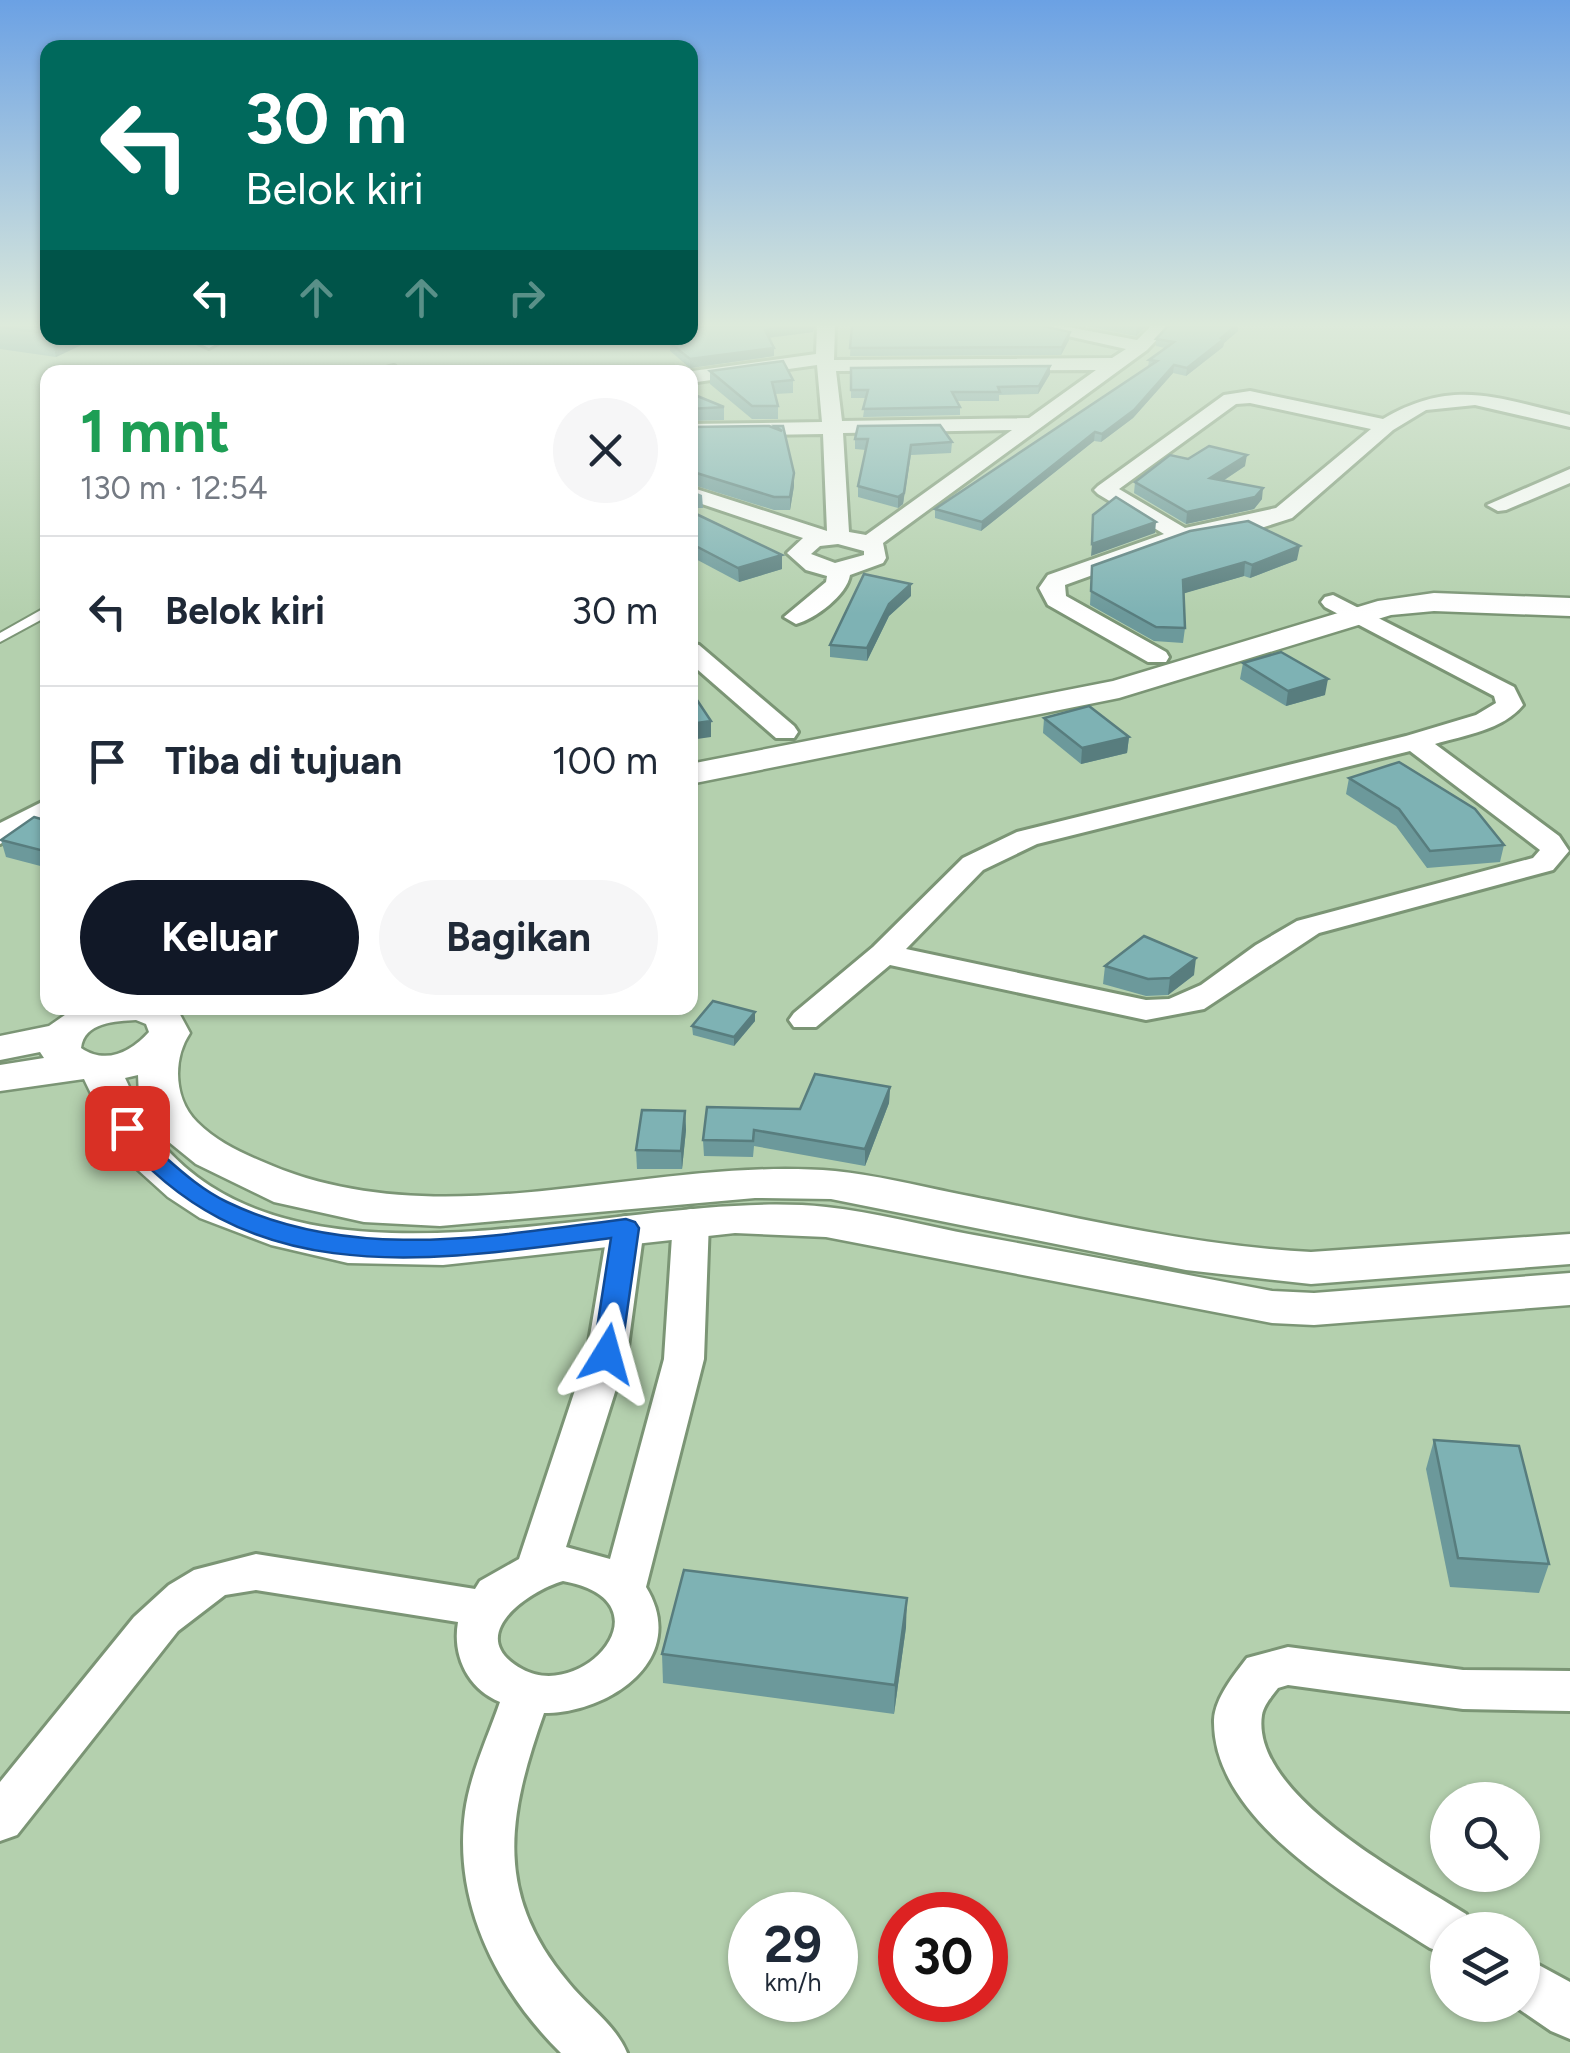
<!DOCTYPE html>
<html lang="id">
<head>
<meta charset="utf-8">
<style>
	body { margin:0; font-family:Figtree,sans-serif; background:#f6f6f7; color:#1f2937; height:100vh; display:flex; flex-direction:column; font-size:38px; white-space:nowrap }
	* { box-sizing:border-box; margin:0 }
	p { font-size:32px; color:#747a83 }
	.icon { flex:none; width:55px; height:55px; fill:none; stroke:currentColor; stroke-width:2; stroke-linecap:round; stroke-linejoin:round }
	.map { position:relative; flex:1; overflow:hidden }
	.sheet { position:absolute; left:40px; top:365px; width:658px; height:650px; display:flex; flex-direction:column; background:#fff; border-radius:20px; box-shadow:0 2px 8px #0004 }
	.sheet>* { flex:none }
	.hud { position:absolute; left:40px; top:40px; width:658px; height:305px; border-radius:20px; box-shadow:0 2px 8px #0004; background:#00695c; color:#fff; overflow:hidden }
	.tools { position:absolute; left:1430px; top:1782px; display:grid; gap:20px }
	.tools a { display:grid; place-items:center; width:110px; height:110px; border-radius:50%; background:#fff; box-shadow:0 2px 8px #0004; font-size:50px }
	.speed { position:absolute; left:728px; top:1892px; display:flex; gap:20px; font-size:50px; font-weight:700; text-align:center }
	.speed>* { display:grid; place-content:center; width:130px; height:130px; border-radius:50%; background:#fff; box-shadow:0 2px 8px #0004; line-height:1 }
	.speed small { font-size:25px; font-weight:400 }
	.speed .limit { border:15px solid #d22; background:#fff; color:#111 }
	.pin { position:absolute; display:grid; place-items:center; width:85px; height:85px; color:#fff; margin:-42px; border-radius:20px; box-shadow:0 5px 15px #0006 }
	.me { position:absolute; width:110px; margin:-55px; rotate:8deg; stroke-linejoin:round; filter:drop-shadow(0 0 8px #0008) }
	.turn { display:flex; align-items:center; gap:35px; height:210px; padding:0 40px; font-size:45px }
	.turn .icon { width:130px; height:130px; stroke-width:2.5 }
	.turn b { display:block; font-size:70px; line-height:85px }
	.lanes { display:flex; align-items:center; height:95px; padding:0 40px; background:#0003; justify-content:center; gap:50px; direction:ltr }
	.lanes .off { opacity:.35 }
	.round { display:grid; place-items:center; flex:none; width:105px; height:105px; border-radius:52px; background:#f6f6f7 }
	.headline { display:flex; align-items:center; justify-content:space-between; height:170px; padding:0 40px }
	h1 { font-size:60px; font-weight:700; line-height:75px; color:#1e9e55 }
	.button { display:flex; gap:20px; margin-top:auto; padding:20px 40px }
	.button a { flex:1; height:115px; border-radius:60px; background:#111827; color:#fff; font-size:40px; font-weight:700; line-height:115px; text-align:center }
	.button a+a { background:#f6f6f7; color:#1f2937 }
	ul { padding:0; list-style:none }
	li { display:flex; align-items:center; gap:30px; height:150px; padding:0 40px; border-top:2px solid #e0e1e3 }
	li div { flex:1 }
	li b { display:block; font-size:38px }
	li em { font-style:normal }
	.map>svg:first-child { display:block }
</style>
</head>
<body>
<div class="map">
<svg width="1570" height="2053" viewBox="0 0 1570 2053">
	<rect width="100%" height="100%" fill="#b4d0ae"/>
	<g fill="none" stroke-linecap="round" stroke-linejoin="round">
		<g stroke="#7b9575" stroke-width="4">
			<path id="service" d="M 48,606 L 48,616 L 0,642 L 0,633 Z"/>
		</g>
		<g stroke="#7b9575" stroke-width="6">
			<g id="minor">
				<path d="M 817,326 L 835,326 L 834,360 L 1112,358 L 1126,349 L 1023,326 L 1063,326 L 1137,340 L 1151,326 L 1170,326 L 1147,350 L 883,543 L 886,558 L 883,563 L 850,575 C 847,595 815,619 796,624 L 784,617 L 826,582 L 827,576 L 806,570 L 787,553 L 803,538 L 690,500 L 690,487 L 827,531 L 823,434 L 690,436 L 690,424 L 822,422 L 817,365 L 690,383 L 690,372 L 685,372 L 816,354 ZM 1096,370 L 1029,418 L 842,421 L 836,371 ZM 1012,430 L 866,535 L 849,532 L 843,433 ZM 838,544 L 864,551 L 864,555 L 835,563 L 811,554 L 820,546 Z"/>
				<path d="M 188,338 L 211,338 L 218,343 L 209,348 Z"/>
				<path d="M 394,366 L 403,372 L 384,372 L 386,368 Z"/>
				<path d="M 1250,391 L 1383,419 C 1453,378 1496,398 1570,415 L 1570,427 L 1475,405 L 1426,410 L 1393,430 L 1292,518 L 1261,528 L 1187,541 L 1065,585 L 1066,596 L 1166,652 L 1169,657 L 1166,662 L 1148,662 L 1048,605 L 1039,588 L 1048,575 L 1164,534 L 1098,494 L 1094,490 L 1098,486 L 1224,395 ZM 1250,403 L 1371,429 L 1276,508 L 1185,528 L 1119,489 L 1236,404 Z"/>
				<path d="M 1570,469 L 1570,483 L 1506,510 L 1498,511 L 1487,505 Z"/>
				<path d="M 1333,595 L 1514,687 L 1523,705 C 1503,730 1465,735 1435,744 L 1559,836 L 1569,851 L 1553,870 L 1319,933 L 1204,1009 L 1146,1020 L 890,965 L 816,1027 L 794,1027 L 789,1020 L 794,1013 L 873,947 L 963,858 L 1017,832 L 1406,736 L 1476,715 L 1496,703 L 1494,696 L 1325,607 L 1321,602 L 1325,597 ZM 1410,751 L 1540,850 L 1533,858 L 1297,921 L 1256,945 L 1201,985 L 1169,999 L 1146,1000 L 906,949 L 983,870 L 1037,844 Z"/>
				<path d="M 690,643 L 699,645 L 794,726 L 798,732 L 794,738 L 776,738 L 690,663 Z"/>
				<path d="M 48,799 L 48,819 L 0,844 L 0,823 Z"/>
				<path d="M 691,1209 L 704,1212 L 709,1221 L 704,1359 L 646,1587 C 690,1659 609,1713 544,1713 C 508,1815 493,1893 568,1982 C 588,2007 615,2024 627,2053 L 561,2053 C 497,1990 453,1903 465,1812 C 470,1774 488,1737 500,1702 C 468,1689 452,1656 458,1622 L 256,1590 L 225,1595 L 178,1631 L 17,1835 L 0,1841 L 0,1782 L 134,1617 L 169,1585 L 194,1570 L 256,1554 L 475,1589 L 480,1581 L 519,1559 L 587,1354 L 608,1228 L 613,1219 L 626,1216 L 639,1219 L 644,1228 L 627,1354 L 566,1547 L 610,1559 L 664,1359 L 673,1221 L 678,1212 ZM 563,1581 C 673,1601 583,1703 522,1669 C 463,1637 526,1592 563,1581 Z"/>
				<path d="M 1288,1647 L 1463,1670 L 1570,1671 L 1570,1711 L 1463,1709 L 1288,1685 L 1278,1688 C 1272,1696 1264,1704 1262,1715 C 1250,1795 1409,1878 1466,1914 L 1473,1930 L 1448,1930 L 1448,1955 L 1430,1948 C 1356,1900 1212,1822 1214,1720 C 1215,1698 1234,1675 1247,1658 Z"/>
				<path d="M 1522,1956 L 1570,1982 L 1570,2039 L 1551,2031 L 1513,2005 L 1522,2005 Z"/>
			</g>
		</g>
		<g stroke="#7b9575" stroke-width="5">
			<g id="tertiary">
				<path d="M 1434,593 L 1570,598 L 1570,616 L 1434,611 L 1391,615 L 1119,698 L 690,784 L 690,764 L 1113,681 L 1378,601 Z"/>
				<path d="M 75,1008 L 177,1009 L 190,1033 C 173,1058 173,1098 197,1122 C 215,1140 237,1151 261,1161 C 443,1243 645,1155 835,1171 C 875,1175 915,1185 954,1193 C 1072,1216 1190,1246 1311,1252 L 1570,1234 L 1570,1264 L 1311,1284 L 1186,1270 L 831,1199 L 755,1198 L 440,1226 L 364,1222 L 274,1202 L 196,1164 L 164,1138 L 146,1112 L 139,1097 L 138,1075 L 125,1078 C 133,1094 138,1112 148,1126 C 286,1322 627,1185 826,1207 C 875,1212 925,1226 974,1235 C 1074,1253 1173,1272 1272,1291 L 1314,1293 L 1570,1273 L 1570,1305 L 1314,1325 L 1272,1323 L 826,1237 L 735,1233 L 443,1265 L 348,1263 L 271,1245 L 200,1218 L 168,1197 L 137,1169 L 112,1137 L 84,1079 L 0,1091 L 0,1065 L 44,1058 L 40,1052 L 0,1060 L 0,1036 L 49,1026 ZM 136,1020 L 146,1024 L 149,1032 C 131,1052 106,1065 81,1048 C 84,1022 116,1021 136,1020 Z"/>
			</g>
		</g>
		<use href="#service" fill="#fff" fill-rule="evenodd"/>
		<use href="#minor" fill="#fff" fill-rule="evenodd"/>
		<use href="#tertiary" fill="#fff" fill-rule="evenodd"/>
	</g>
	<g fill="#6c999b">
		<path d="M 0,326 L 48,326 L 48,338 L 96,338 L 56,357 L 0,349 Z"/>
		<path d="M 690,326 L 814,326 L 813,332 L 769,338 L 774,356 L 690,368 L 670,351 L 670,343 Z"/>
		<path d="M 852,326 L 1069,340 L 1061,355 L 850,356 Z"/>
		<path d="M 1085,326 L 1146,326 L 1136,336 Z"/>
		<path d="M 1168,326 L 1238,326 L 1238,331 L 1224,343 L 1223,347 L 1186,376 L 1173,373 L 1133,418 L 1101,442 L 1094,441 L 981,531 L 935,518 L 935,509 L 1148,367 L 1149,360 L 1165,348 L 1156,346 L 1156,339 Z"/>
		<path d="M 851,368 L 1050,374 L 1038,394 L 999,395 L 999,401 L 957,401 L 960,407 L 960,415 L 863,417 L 866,398 L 851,398 Z"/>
		<path d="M 710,371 L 793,380 L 793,393 L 775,394 L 778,406 L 778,419 L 752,419 L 710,384 Z"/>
		<path d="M 690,393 L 724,407 L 724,420 L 690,421 Z"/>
		<path d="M 775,426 L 783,426 L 794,486 L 790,510 L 774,510 L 690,484 L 690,427 L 775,429 Z"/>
		<path d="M 855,439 L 952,442 L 951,453 L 911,455 L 903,504 L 898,508 L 858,497 L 858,486 L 866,450 L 855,449 Z"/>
		<path d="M 1188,459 L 1245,466 L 1223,481 L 1262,499 L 1254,509 L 1186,524 L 1134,493 L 1135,482 Z"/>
		<path d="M 690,490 L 702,495 L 703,508 L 690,508 Z"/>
		<path d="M 690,511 L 782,569 L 739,582 L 690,556 Z"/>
		<path d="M 1297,560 L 1250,578 L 1244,576 L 1184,593 L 1185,628 L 1183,643 L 1154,641 L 1090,605 L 1092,566 Z"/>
		<path d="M 911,596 L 889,616 L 867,661 L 830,657 L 830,645 Z"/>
		<path d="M 1243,663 L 1325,695 L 1286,706 L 1240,679 Z"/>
		<path d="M 1044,718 L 1129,737 L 1127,753 L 1081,764 L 1043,733 Z"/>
		<path d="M 1349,778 L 1504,845 L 1500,862 L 1427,868 L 1396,826 L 1346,794 Z"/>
		<path d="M 48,821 L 48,868 L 6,857 L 1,840 Z"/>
		<path d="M 48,880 L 48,901 L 42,884 Z"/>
		<path d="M 1105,966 L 1194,975 L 1168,995 L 1146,996 L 1103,984 Z"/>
		<path d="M 755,1021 L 734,1046 L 693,1035 L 692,1026 Z"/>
		<path d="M 890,1087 L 889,1103 L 865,1166 L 754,1146 L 753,1157 L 704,1156 L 703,1140 L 800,1109 Z"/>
		<path d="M 685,1111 L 686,1130 L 682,1169 L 637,1169 L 636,1150 Z"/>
		<path d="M 1434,1440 L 1549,1564 L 1539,1593 L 1450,1587 L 1426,1469 Z"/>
		<path d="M 906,1627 L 894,1714 L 663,1683 L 662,1654 Z"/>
	</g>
	<g fill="#587d7e">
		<path d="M 794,326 L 814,326 L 813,332 L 765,338 L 765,330 Z"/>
		<path d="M 1138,326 L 1146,326 L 1136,336 L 1137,328 Z"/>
		<path d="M 1235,326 L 1238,326 L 1238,331 L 1224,343 L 1223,347 L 1186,376 L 1187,368 Z"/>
		<path d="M 1070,332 L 1069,340 L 1061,355 L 1062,347 Z"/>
		<path d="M 52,338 L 96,338 L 56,357 Z"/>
		<path d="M 774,348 L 774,356 L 690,368 L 690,359 Z"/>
		<path d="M 1174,365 L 1173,373 L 1133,418 L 1101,442 L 1102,434 Z"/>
		<path d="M 1050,366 L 1050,374 L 1038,394 L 1039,386 Z"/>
		<path d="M 1095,432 L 1094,441 L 981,531 L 982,522 Z"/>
		<path d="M 911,445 L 903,504 L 898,508 L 898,497 Z"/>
		<path d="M 1247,455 L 1245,466 L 1209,490 L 1210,478 Z"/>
		<path d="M 794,473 L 794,486 L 790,510 L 790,497 Z"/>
		<path d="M 1263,488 L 1262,499 L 1254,509 L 1186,524 L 1187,512 Z"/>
		<path d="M 1156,522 L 1155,533 L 1091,556 L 1092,544 Z"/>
		<path d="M 1300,546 L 1297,560 L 1250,578 L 1252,565 Z"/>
		<path d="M 782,555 L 782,569 L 739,582 L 738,568 Z"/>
		<path d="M 1245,562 L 1244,576 L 1182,594 L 1183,580 Z"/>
		<path d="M 911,584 L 911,596 L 889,616 L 867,661 L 867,648 L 889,604 Z"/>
		<path d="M 1328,679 L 1325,695 L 1286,706 L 1288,691 Z"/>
		<path d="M 711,721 L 711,737 L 690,740 L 690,724 Z"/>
		<path d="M 1129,737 L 1127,753 L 1081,764 L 1082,748 Z"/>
		<path d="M 1196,958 L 1194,975 L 1168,995 L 1170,978 Z"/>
		<path d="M 755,1012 L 755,1021 L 734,1046 L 734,1037 Z"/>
		<path d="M 890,1087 L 889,1103 L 865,1166 L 865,1149 Z"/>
		<path d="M 685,1111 L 686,1130 L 682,1169 L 681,1151 Z"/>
		<path d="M 907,1598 L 906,1627 L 894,1714 L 895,1685 Z"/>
	</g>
	<g fill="#7eb2b4" stroke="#587d7e" stroke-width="2.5">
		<path d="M 0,326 L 48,326 L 48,333 L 0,327 Z"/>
		<path d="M 690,326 L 794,326 L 765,330 L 774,348 L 690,359 L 670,343 L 671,338 L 690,338 Z"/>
		<path d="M 852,326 L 1043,326 L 1070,332 L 1062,347 L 850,348 Z"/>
		<path d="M 1168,326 L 1235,326 L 1221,338 L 1224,339 L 1187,368 L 1174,365 L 1134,410 L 1102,434 L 1095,432 L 982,522 L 935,509 L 1157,361 L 1149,360 L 1174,342 L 1156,339 Z"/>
		<path d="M 783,361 L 793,380 L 772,382 L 778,406 L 752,406 L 710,371 Z"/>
		<path d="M 1050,366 L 1039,386 L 998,387 L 1000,392 L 952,392 L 960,407 L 863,409 L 868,390 L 851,390 L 851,368 Z"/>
		<path d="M 627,367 L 640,372 L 627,372 Z"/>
		<path d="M 690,393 L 724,407 L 690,409 Z"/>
		<path d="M 940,425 L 952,442 L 911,445 L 904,493 L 898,497 L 858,486 L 868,439 L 855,439 L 858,426 Z"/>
		<path d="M 769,426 L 782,431 L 775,426 L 783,426 L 794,473 L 790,497 L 774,497 L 690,471 L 690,427 Z"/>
		<path d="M 1209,446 L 1247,455 L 1210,478 L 1263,488 L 1255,497 L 1187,512 L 1135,482 L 1170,455 L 1188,459 Z"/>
		<path d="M 1116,497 L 1156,522 L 1092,544 L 1093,515 Z"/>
		<path d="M 690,511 L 782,555 L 738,568 L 690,543 Z"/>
		<path d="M 1248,521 L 1300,546 L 1252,565 L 1245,562 L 1183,580 L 1185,628 L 1156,627 L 1091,591 L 1092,566 L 1190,531 Z"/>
		<path d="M 864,574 L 911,584 L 889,604 L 867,648 L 830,645 Z"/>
		<path d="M 1281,652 L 1328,679 L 1288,691 L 1243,663 Z"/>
		<path d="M 693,694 L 711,721 L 690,724 L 690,695 Z"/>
		<path d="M 1089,706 L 1129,737 L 1082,748 L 1044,718 Z"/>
		<path d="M 1399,762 L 1475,809 L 1504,845 L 1430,851 L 1399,809 L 1349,778 Z"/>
		<path d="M 34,817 L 48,821 L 48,852 L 1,840 Z"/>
		<path d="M 1144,936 L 1196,958 L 1170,978 L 1148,979 L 1105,966 Z"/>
		<path d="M 713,1001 L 755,1012 L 734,1037 L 692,1026 Z"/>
		<path d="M 815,1074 L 890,1087 L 865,1149 L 754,1130 L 753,1141 L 703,1140 L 707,1107 L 800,1109 Z"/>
		<path d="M 642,1110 L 685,1111 L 681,1151 L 636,1150 Z"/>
		<path d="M 1434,1440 L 1519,1446 L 1549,1564 L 1458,1558 Z"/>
		<path d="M 684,1570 L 907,1598 L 895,1685 L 662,1654 Z"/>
	</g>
	<linearGradient id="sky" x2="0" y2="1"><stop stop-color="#6ba1e4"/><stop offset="0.53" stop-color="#ddeadb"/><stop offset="1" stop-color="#ddeadb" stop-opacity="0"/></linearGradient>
	<rect width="1570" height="614" fill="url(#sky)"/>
	<path fill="#1a73e8" stroke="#114b97" stroke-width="2.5" d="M 127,1121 C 144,1125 152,1145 165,1157 C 184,1174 204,1191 227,1202 C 354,1263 491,1236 626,1219 L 635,1222 L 639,1228 L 621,1354 L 617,1361 L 597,1361 L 593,1354 L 611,1238 C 431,1261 249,1294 118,1134 L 115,1128 L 118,1123 Z"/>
</svg>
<div class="tools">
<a><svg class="icon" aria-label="search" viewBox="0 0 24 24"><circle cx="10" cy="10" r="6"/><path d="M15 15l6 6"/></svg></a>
<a><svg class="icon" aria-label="layers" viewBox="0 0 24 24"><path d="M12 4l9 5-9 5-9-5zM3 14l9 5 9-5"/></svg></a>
</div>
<div class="speed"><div>29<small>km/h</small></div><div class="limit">30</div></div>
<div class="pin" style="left:127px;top:1128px;background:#d93025"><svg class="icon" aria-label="arrive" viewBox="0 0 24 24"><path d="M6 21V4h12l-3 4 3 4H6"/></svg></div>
<svg class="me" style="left:607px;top:1354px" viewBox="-20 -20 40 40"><path d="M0-17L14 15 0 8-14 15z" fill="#1a73e8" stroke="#fff" stroke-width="4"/></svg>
<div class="hud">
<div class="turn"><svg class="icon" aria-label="left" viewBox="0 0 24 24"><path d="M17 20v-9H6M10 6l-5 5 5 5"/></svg><div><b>30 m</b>Belok kiri</div></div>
<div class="lanes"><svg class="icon" aria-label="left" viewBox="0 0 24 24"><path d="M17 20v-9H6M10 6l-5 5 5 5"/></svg><svg class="icon off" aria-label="ahead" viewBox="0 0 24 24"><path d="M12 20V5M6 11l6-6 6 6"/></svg><svg class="icon off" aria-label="ahead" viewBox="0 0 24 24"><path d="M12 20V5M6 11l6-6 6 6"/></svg><svg class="icon off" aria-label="right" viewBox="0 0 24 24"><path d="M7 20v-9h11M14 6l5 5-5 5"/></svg></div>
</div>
<section class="sheet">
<div class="headline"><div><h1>1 mnt</h1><p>130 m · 12:54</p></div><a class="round"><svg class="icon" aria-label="close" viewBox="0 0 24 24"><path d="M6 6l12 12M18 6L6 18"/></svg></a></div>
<ul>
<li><svg class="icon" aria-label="left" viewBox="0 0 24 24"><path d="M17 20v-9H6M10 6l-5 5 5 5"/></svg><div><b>Belok kiri</b></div><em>30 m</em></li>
<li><svg class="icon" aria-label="arrive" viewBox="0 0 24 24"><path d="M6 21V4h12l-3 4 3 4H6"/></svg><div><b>Tiba di tujuan</b></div><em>100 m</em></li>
</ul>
<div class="button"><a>Keluar</a><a>Bagikan</a></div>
</section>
</div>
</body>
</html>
